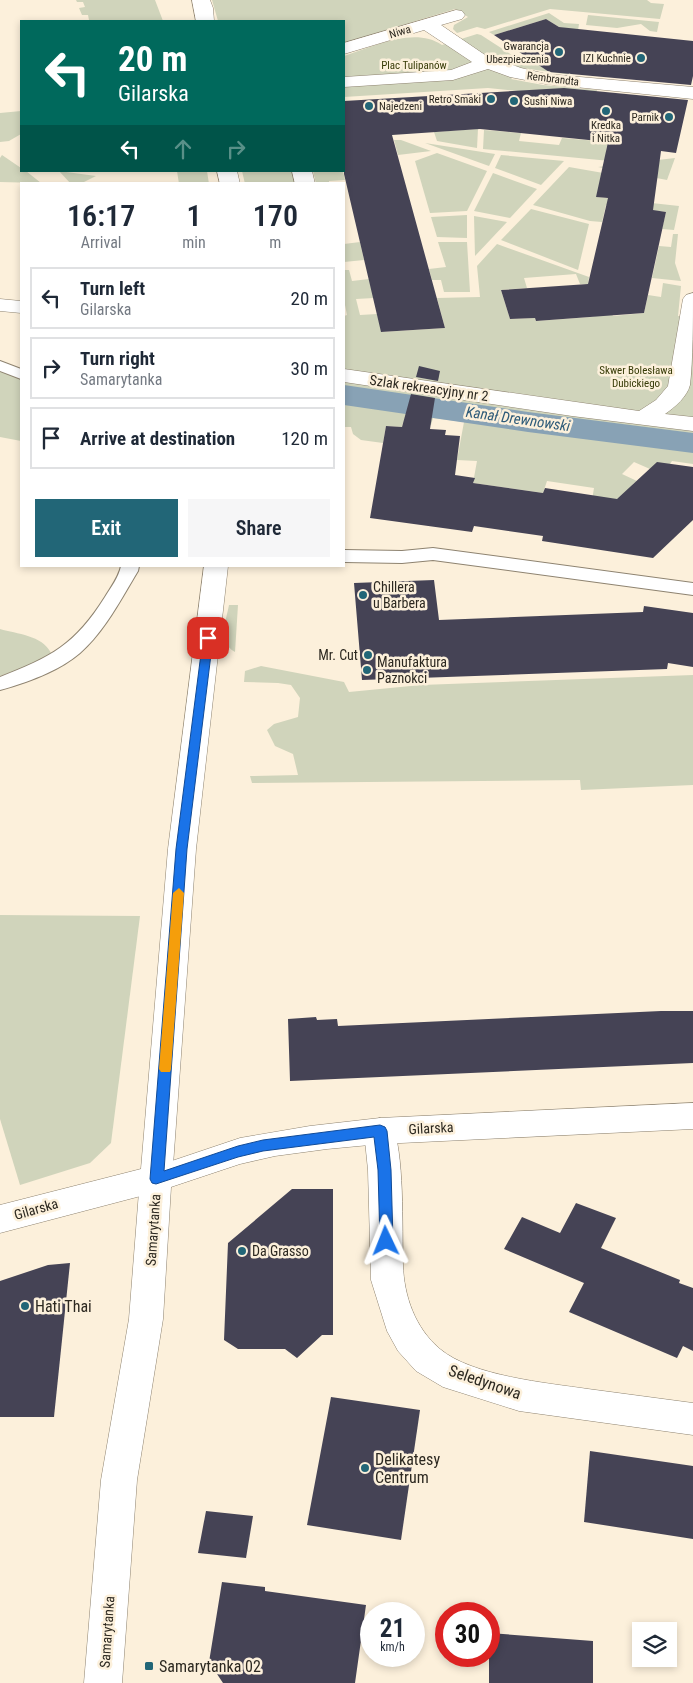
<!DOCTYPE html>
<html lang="en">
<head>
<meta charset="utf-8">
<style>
	body { margin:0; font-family:"Roboto Condensed",sans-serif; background:#f6f6f7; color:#1f2937; height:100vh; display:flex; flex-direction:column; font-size:19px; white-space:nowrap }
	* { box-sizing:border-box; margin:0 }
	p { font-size:16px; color:#747a83 }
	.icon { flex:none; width:28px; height:28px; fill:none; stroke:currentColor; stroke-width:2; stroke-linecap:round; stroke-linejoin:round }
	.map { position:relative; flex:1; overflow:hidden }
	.side { position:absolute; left:20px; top:182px; width:325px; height:385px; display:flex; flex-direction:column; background:#fff; border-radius:0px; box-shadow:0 2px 8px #0003 }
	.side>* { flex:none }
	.guide { position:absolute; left:20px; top:20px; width:325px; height:152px; border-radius:0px; box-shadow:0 2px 8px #0003; background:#00695c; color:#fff; overflow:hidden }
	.fabs { position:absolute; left:632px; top:1622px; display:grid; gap:10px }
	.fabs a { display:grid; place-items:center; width:45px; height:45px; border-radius:0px; background:#fff; box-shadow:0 2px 8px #0003; font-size:25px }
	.speed { position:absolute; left:360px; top:1602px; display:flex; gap:10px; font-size:25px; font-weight:700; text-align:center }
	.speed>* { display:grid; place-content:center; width:65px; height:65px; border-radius:50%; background:#fff; box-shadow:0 2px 8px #0003; line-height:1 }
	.speed small { font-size:12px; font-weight:400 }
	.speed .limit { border:8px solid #d22; background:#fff; color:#111 }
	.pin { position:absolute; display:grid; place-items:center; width:42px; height:42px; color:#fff; margin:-21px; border-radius:10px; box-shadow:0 2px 8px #0006 }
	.me { position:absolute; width:55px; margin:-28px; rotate:358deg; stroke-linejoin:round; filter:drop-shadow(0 0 4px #0008) }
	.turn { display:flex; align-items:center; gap:18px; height:105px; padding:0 15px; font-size:22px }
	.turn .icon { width:65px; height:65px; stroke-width:2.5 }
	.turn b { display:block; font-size:35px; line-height:42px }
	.lanes { display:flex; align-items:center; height:48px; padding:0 15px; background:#0003; justify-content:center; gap:25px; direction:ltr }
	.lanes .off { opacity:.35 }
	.eta { display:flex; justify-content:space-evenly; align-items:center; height:85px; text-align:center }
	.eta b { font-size:30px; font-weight:600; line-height:35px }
	.action { display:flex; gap:10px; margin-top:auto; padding:10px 15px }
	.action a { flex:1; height:58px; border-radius:0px; background:#267; color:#fff; font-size:20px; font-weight:600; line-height:58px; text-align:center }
	.action a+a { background:#f6f6f7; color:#1f2937 }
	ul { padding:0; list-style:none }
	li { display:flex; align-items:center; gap:15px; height:62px; margin:0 10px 8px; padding:0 5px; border:2px solid #e0e1e3; border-radius:0px }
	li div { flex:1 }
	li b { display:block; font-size:19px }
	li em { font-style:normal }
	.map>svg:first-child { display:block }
</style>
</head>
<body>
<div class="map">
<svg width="693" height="1683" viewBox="0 0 693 1683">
	<rect width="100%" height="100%" fill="#fcf0db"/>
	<g fill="#d0d4bb">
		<path d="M 76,0 L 155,0 L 163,21 L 83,21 L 89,20 L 88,15 L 82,15 L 79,8 L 85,7 L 83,2 L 77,2 Z"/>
		<path d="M 212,0 L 647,0 L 651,3 L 664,4 L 660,19 L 550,9 L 485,29 L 477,27 L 457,33 L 453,29 L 454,25 L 468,17 L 455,9 L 344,43 L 344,21 L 218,21 Z"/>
		<path d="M 549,13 L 564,23 L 579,24 L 578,31 L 559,27 L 546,19 L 494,35 L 489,32 Z"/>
		<path d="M 588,15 L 659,22 L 657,32 L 650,31 L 641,24 L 617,28 L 586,25 Z"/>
		<path d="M 477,34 L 481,35 L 518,59 L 575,65 L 572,75 L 522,68 L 511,79 L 543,85 L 597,90 L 595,99 L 488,88 L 344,97 L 344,56 C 373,47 414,26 442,45 Z"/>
		<path d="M 21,111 L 21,134 L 9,141 L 0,142 L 0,113 Z"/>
		<path d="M 478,129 L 477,148 L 437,141 L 434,132 Z"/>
		<path d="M 484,130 L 521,133 L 519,141 L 559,145 L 562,138 L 608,142 L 606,150 L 610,161 L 483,149 Z"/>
		<path d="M 394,140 L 401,140 L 431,151 L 398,155 Z"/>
		<path d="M 425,143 L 495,154 L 489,166 Z"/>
		<path d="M 437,153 L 487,171 L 467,211 L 430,213 L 415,161 Z"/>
		<path d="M 2,155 L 21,168 L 21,171 L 26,171 L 41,183 L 0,182 L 0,158 Z"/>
		<path d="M 501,155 L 564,161 L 541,185 L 495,168 Z"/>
		<path d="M 675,158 L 667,180 L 598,167 Z"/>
		<path d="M 569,167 L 649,181 L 597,197 L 679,206 L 674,230 L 662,229 L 666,212 L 606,205 L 602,222 L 590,221 L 533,205 Z"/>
		<path d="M 59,171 L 96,176 L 80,184 L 71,184 Z"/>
		<path d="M 177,171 L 207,171 L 209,184 L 179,184 Z"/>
		<path d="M 242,171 L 292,171 L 295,184 L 245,184 Z"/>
		<path d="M 313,171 L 343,171 L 345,180 L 329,181 L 329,184 L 316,184 Z"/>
		<path d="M 493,173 L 537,189 L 510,218 L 474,211 Z"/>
		<path d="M 531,209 L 589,224 L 578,270 L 501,240 Z"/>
		<path d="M 467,215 L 467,238 L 437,237 L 431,217 Z"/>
		<path d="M 474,216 L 507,222 L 475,256 Z"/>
		<path d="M 673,234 L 678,234 L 675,263 L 681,281 L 652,278 L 659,246 L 671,247 Z"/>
		<path d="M 360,242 L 364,260 L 344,262 L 344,244 Z"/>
		<path d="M 438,242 L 467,242 L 470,292 L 444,292 L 441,280 L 432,280 L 429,269 L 446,267 Z"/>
		<path d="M 497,244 L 589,277 L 588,284 L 580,284 L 576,274 L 524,278 L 527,288 L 501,290 L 510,319 L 535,318 L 536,321 L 591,317 L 611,312 L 613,316 L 644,313 L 648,295 L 661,297 L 663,283 L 681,286 L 678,316 L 693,318 L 693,464 L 672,461 L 670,464 L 650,469 L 634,462 L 622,474 L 637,481 L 633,484 L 628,505 L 592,500 L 594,488 L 547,481 L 543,493 L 473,483 L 477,461 L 457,460 L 464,422 L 433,418 L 431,425 L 403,423 L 402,427 L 386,426 L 383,443 L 361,440 L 353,434 L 351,427 L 344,427 L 344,316 L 347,315 L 344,300 L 344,270 L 349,270 L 352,281 L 369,279 L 374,298 L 356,299 L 360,315 L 377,314 L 382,332 L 445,328 L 437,298 L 480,297 L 477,266 Z"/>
		<path d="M 0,371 L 21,379 L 21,441 L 0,437 Z"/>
		<path d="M 229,605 L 238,605 L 235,652 C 217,642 226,621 229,605 Z"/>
		<path d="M 0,629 C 17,634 42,635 51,653 C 40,667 16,670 0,676 Z"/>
		<path d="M 261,666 L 344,682 L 349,692 L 421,685 L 693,675 L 693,785 L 581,790 L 580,780 L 252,783 L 250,776 L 298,775 L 293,754 L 275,746 L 267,730 L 274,724 L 298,717 L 300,698 L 291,685 L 278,683 L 244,682 L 245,671 Z"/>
		<path d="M 0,915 L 140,916 L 111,1143 L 90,1163 L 20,1185 L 0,1119 Z"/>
	</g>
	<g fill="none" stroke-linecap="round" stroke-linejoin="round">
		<path fill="#88a2b5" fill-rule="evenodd" d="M 344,385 L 528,412 L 693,433 L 693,453 L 528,432 L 344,405 Z"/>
	</g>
	<g fill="#454355">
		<path d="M 546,19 L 559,27 L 693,41 L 693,76 L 691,85 L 549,72 L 494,35 Z"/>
		<path d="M 564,88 L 688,100 L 676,153 L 661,151 L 653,210 L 666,212 L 644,313 L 536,321 L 535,318 L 510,319 L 501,290 L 588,284 L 608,198 L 596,197 L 608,142 L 480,129 L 392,135 L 445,328 L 381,332 L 344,174 L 344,101 Z"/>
		<path d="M 419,366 L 440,371 L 438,381 L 416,377 Z"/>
		<path d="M 411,394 L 435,398 L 430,429 L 446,430 L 445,435 L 460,436 L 455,475 L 475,478 L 473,483 L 543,493 L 545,488 L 617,499 L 657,462 L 693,467 L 693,520 L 653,558 L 542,541 L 543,536 L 474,526 L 472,532 L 370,518 L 386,426 L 402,427 Z"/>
		<path d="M 434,580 L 439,620 L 643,612 L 644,606 L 693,613 L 693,667 L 668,663 L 667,669 L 362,680 L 354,583 Z"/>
		<path d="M 661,1011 L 693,1011 L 693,1063 L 290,1081 L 288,1019 L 316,1017 L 317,1020 L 337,1019 L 338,1026 Z"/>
		<path d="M 292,1189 L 333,1189 L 333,1335 L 322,1335 L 297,1358 L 285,1349 L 238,1349 L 224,1340 L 228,1243 Z"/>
		<path d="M 576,1203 L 616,1218 L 601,1248 L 680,1280 L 679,1283 L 693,1288 L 693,1351 L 683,1346 L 677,1358 L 569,1312 L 584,1283 L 504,1249 L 522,1217 L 560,1233 Z"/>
		<path d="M 70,1263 L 54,1417 L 0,1417 L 0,1281 L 48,1265 Z"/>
		<path d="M 331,1397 L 420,1410 L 401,1540 L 307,1525 Z"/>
		<path d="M 590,1451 L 693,1466 L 693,1539 L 584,1522 Z"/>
		<path d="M 206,1511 L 253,1516 L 246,1558 L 198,1553 Z"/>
		<path d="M 222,1582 L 265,1587 L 265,1591 L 366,1605 L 355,1683 L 223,1683 L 209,1662 Z"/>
		<path d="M 489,1633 L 593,1641 L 593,1683 L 489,1683 Z"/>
	</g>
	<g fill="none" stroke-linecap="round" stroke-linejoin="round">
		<g stroke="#8e8370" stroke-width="2">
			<g id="service">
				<path d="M 0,361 L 21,369 L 21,379 L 0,371 Z"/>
				<path d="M 433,548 L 693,583 L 693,595 L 433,560 L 402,563 L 344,562 L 344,550 L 402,551 Z"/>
				<path d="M 121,566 L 139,566 L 138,571 C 121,599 105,631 80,653 C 59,671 26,683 0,690 L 0,677 C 51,657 75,645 105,597 C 111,587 119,577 121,566 Z"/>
			</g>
		</g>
		<g stroke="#8e8370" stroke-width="1">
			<path id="pedestrian" d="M 693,293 C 693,319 693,361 690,385 C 687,397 675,407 665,414 L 693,417 L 693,431 L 572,416 L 344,382 L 344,369 L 639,411 L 656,400 L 668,386 L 683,299 L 686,295 Z"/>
		</g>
		<g stroke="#8e8370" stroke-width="1">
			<g id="minor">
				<path d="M 192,0 L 210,0 L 213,8 L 214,21 L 196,21 Z"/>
				<path d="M 456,10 L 462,11 L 465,15 L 462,19 L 441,25 L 485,55 L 521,68 L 546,74 L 693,87 L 693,99 L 546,84 L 510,77 L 488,69 L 453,80 L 344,87 L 344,77 L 451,70 L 472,62 L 424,30 L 344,54 L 344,43 Z"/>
				<path d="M 217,171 L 237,171 L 240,184 L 220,184 Z"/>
				<path d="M 292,171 L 312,171 L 315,184 L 295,184 Z"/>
				<path d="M 0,299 L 21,301 L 21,313 L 0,311 Z"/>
				<path d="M 204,566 L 228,566 L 196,849 L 172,1179 L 167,1188 L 156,1192 L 0,1233 L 0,1205 L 141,1169 L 168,849 Z"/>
				<path d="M 380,1118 L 391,1122 C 405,1150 402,1230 403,1265 C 404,1296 415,1328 440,1349 C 472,1376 547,1383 588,1389 C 623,1394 658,1398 693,1403 L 693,1435 L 519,1411 L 443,1387 L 416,1371 L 398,1351 L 387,1331 L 371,1280 L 368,1170 L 364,1131 L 369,1122 Z"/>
			</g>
		</g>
		<g stroke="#8e8370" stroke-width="1">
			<path id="tertiary" d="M 693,1103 L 693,1129 L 380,1144 L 327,1149 L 275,1156 L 240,1164 L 171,1187 L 163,1319 L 137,1480 L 122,1683 L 84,1683 L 101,1480 L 129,1319 L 140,1179 L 145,1170 L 240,1138 L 310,1126 L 380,1118 Z"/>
		</g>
		<use href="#service" fill="#fff" fill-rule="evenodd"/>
		<use href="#pedestrian" fill="#fff" fill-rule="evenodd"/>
		<use href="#minor" fill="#fff" fill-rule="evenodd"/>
		<use href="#tertiary" fill="#fff" fill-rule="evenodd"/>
	</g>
	<path fill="#1a73e8" stroke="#114b97" d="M 208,635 L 213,638 L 187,849 L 164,1171 L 238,1146 L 263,1140 L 380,1125 L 385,1127 L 387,1131 L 391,1170 L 393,1241 L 391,1245 L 386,1247 L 382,1245 L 380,1241 L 378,1170 L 374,1137 L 263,1151 L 238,1157 L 156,1184 L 152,1183 L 150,1179 L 176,849 L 203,638 Z"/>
	<path fill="#f59e0b" d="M 179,888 L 184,893 L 171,1069 L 170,1072 L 161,1072 L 159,1069 L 173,893 Z"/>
	<g fill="#267" stroke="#fcf0db" stroke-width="2">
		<circle cx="559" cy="52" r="5"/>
		<circle cx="641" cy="58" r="5"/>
		<circle cx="491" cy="99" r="5"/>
		<circle cx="514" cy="101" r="5"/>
		<circle cx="369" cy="106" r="5"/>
		<circle cx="606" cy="111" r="5"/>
		<circle cx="669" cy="117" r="5"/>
		<circle cx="363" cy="595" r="5"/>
		<circle cx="368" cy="655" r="5"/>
		<circle cx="367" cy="670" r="5"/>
		<circle cx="242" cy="1251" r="5"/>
		<circle cx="25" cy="1306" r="5"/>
		<circle cx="365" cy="1468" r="5"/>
		<rect x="144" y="1661" width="10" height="10" rx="2.5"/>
	</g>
	<g text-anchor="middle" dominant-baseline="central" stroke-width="5" stroke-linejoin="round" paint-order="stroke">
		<g font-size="11" fill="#2c2820" stroke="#fcf0db">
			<text transform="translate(400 32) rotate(-17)">Niwa</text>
			<text transform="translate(553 79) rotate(7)">Rembrandta</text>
		</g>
		<g font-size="11" fill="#2c2820" stroke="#fcf0db" text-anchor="end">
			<text x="549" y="46">Gwarancja<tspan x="549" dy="13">Ubezpieczenia</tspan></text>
			<text x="631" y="58">IZI Kuchnie</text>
			<text x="481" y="99">Retro Smaki</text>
			<text x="524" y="101" text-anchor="start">Sushi Niwa</text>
			<text x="379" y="106" text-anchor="start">Najedzeni</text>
			<text x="659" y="117">Parnik</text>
			<text x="606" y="125" text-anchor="middle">Kredka<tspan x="606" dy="13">i Nitka</tspan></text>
		</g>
		<g font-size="11" fill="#383c08" stroke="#fcf0db">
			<text x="414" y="65">Plac Tulipanów</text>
			<text x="636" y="370">Skwer Bolesława<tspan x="636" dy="13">Dubickiego</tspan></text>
		</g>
		<g font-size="14" fill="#2c2820" stroke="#fcf0db">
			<text transform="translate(429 388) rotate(8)">Szlak rekreacyjny nr 2</text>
			<text transform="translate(431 1128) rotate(-3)">Gilarska</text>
			<text transform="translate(36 1209) rotate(-16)">Gilarska</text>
			<text transform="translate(153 1230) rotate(-86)">Samarytanka</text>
			<text transform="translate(107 1632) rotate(-86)">Samarytanka</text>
		</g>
		<g font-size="14" fill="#2c2820" stroke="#fcf0db" text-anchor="start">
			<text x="373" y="587">Chillera<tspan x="373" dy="16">u Barbera</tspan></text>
			<text x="358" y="655" text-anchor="end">Mr. Cut</text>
			<text x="377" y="662">Manufaktura<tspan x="377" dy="16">Paznokci</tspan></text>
			<text x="252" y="1251">Da Grasso</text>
		</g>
		<g font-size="15" font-style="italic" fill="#2e5b79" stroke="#fcf0db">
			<text transform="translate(518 419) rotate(8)">Kanał Drewnowski</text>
		</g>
		<g font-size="16" fill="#2c2820" stroke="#fcf0db" text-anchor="start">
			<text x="35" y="1306">Hati Thai</text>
			<text x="375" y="1459">Delikatesy<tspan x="375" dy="18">Centrum</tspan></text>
			<text x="159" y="1666">Samarytanka 02</text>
		</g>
		<g font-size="16" fill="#2c2820" stroke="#fcf0db">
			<text transform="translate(485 1382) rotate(19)">Seledynowa</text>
		</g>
	</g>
</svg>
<div class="fabs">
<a><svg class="icon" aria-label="layers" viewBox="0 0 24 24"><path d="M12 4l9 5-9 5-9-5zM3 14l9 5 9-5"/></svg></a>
</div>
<div class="speed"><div>21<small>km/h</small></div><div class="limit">30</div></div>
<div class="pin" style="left:208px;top:638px;background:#d93025"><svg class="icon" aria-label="arrive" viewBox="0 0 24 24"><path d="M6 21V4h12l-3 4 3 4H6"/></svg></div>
<svg class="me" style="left:386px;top:1241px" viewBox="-20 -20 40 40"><path d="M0-17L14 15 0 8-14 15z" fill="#1a73e8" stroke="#fff" stroke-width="4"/></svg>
<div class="guide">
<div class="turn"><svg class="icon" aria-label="left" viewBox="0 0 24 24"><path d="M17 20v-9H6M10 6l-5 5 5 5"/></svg><div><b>20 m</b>Gilarska</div></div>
<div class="lanes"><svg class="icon" aria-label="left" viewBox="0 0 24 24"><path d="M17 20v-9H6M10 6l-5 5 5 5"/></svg><svg class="icon off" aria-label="ahead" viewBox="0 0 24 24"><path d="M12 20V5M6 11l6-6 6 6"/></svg><svg class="icon off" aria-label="right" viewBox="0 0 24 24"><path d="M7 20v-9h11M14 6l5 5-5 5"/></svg></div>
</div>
<section class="side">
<div class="eta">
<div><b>16:17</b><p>Arrival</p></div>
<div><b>1</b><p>min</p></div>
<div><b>170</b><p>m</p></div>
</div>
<ul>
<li><svg class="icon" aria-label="left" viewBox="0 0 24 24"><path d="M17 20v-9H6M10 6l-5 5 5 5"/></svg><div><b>Turn left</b><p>Gilarska</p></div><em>20 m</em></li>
<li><svg class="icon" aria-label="right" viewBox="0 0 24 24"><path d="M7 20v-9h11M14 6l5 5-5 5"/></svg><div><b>Turn right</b><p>Samarytanka</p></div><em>30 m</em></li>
<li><svg class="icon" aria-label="arrive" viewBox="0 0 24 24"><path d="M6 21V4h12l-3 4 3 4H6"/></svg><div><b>Arrive at destination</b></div><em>120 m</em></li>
</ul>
<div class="action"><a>Exit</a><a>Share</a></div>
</section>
</div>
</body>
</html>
